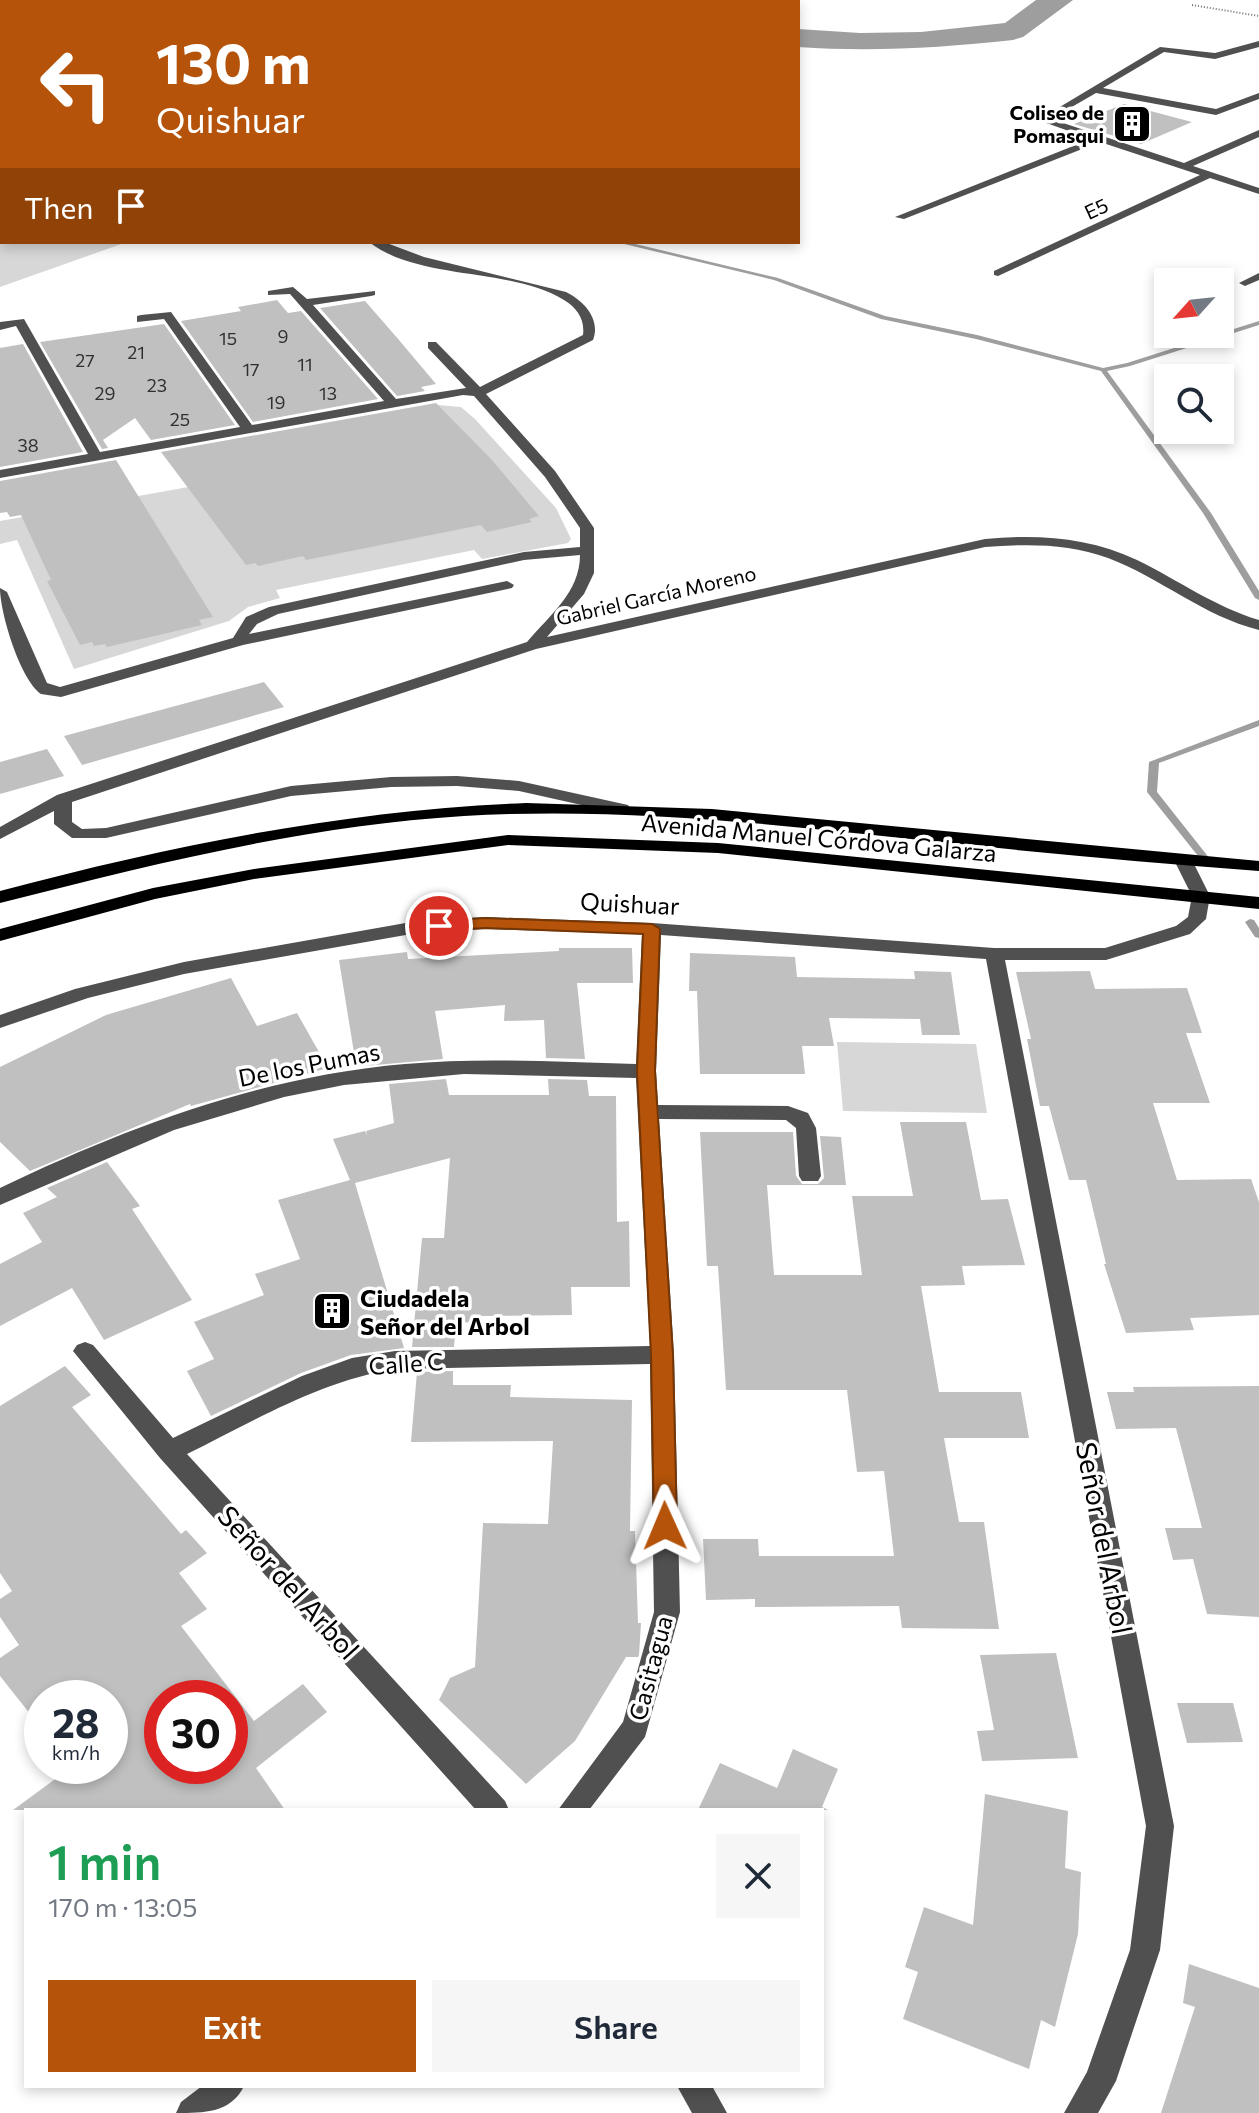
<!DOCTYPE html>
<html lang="en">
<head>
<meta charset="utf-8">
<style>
	body { margin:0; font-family:Commissioner,sans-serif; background:#f6f6f7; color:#1f2937; height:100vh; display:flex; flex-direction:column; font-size:30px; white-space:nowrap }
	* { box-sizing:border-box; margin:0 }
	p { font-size:26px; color:#747a83 }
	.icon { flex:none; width:44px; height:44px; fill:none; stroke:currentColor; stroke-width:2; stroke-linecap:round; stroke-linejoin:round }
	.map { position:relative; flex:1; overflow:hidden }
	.drawer { position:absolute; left:24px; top:1808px; width:800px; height:280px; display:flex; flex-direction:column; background:#fff; border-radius:0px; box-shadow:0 4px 12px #0003 }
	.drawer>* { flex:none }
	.banner { position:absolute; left:0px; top:0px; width:800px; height:244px; box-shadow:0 4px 12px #0003; background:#b45309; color:#fff; overflow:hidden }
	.needle { width:52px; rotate:243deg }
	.tools { position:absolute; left:1154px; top:268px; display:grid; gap:16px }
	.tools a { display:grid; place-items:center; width:80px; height:80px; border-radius:0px; background:#fff; box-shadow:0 4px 12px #0003; font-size:40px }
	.speed { position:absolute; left:24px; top:1680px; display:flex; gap:16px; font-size:40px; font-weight:700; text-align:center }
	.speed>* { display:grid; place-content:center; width:104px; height:104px; border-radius:50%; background:#fff; box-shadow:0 4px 12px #0003; line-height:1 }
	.speed small { font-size:20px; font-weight:400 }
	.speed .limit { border:12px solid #d22; background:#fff; color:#111 }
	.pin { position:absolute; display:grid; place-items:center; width:68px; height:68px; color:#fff; margin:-34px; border:4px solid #fff; border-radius:50%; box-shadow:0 2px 8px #0007 }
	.me { position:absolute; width:88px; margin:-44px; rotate:359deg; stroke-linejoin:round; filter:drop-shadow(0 0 6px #0008) }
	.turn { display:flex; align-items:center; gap:28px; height:168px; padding:0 24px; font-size:36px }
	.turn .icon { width:104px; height:104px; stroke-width:2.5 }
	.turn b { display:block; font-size:56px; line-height:68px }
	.then { display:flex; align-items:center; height:76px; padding:0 24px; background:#0003; gap:16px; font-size:30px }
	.round { display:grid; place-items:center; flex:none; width:84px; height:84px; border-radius:0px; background:#f6f6f7 }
	.head { display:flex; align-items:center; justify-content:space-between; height:136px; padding:0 24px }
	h1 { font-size:48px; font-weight:600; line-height:60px; color:#1e9e55 }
	.primary-button { display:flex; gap:16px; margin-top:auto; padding:16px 24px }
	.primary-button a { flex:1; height:92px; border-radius:0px; background:#b45309; color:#fff; font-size:32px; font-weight:600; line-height:92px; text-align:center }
	.primary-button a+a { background:#f6f6f7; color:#1f2937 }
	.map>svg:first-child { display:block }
</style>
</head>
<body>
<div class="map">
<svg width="1259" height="2113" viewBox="0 0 1259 2113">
	<rect width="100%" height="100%" fill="#fff"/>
	<g fill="#d7d7d7">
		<path d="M 0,192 L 2,242 L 127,242 L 0,287 Z"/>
		<path d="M 438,405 L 461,407 L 475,419 L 556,508 L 571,539 L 568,543 L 482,559 L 474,550 L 276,590 L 280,598 L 248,607 L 229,621 L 74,669 L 17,540 L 0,544 L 0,521 L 316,464 Z"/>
		<path d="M 837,1042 L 976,1044 L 987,1113 L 843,1111 Z"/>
	</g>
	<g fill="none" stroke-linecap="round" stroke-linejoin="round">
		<g fill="#9e9e9e" fill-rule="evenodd">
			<path d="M 616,242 L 627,242 L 778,278 L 885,316 L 977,335 L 1103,368 L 1127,363 L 1259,321 L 1259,325 L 1130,366 L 1107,371 L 1211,513 L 1259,591 L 1259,600 L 1255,598 L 1203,513 L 1101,371 L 976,339 L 881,319 L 774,280 Z"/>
			<path d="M 1259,720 L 1259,726 L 1159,763 L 1157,792 L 1210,859 L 1208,861 L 1202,861 L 1147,792 L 1149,762 Z"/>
			<path d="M 1250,919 L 1254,920 L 1259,928 L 1259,938 L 1255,937 L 1245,922 Z"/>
		</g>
		<g fill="#9e9e9e" fill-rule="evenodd">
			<path d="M 1036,0 L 1073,0 L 1023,37 L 1013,40 C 940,48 871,52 798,47 L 798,29 L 860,33 L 921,32 L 1005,23 Z"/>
			<rect x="0" y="99" width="2" height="20"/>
		</g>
	</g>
	<g fill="#c0c0c0" fill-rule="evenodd">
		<path d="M 1124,104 L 1192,122 L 1141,144 L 1074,124 Z"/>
		<path d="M 277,300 L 288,313 L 301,311 L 378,399 L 253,422 L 181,321 L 241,311 L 238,307 Z"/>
		<path d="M 365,301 L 399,340 L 436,384 L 421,387 L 425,391 L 397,396 L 320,308 Z"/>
		<path d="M 164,324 L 235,425 L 151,440 L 135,418 L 103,440 L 108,448 L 102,449 L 40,342 Z"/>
		<path d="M 23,344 L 83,452 L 0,467 L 0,348 Z"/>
		<path d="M 436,403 L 492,460 L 539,516 L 529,519 L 532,522 L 487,532 L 481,525 L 306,560 L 303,556 L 258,566 L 255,563 L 246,565 L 161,452 Z"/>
		<path d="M 116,460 L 213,617 L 199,620 L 202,625 L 107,647 L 105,644 L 94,646 L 92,642 L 80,645 L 47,581 L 51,580 L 21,515 L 10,517 L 7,512 L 0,513 L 0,481 Z"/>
		<path d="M 264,682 L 284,707 L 82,765 L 64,736 Z"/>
		<path d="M 47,749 L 64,776 L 0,794 L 0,762 Z"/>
		<path d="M 559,948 L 632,948 L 633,983 L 577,983 L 585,1059 L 546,1058 L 544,1020 L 504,1021 L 505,1005 L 435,1011 L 443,1059 L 364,1066 L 362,1057 L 355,1059 L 339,960 L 407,952 L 408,959 L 559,951 Z"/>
		<path d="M 690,953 L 795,957 L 797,977 L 915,979 L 914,971 L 951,972 L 960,1035 L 922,1035 L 920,1019 L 829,1018 L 834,1046 L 802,1046 L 805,1074 L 700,1074 L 697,991 L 689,991 Z"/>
		<path d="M 1090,971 L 1095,989 L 1187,988 L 1202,1033 L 1186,1033 L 1210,1103 L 1153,1103 L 1177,1180 L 1251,1179 L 1259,1202 L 1259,1315 L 1190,1318 L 1194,1330 L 1126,1333 L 1104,1264 L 1106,1264 L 1086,1180 L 1069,1180 L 1049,1106 L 1040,1106 L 1027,1039 L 1031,1039 L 1016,972 Z"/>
		<path d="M 231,978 L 257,1026 L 297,1013 L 328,1068 L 191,1106 L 190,1104 L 30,1171 L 0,1142 L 0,1067 L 106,1015 Z"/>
		<path d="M 446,1079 L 449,1095 L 549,1095 L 548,1079 L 587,1080 L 589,1096 L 616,1096 L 617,1222 L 629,1221 L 630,1287 L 571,1287 L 572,1315 L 480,1316 L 479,1323 L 456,1322 L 454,1347 L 412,1347 L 422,1238 L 444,1238 L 450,1158 L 355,1183 L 404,1348 L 351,1355 L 301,1373 L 211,1416 L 187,1371 L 214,1359 L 194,1322 L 264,1295 L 255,1274 L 300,1259 L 278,1200 L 350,1180 L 333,1139 L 365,1131 L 367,1135 L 366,1131 L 394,1123 L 389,1084 Z"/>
		<path d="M 900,1122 L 966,1122 L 981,1200 L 1008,1199 L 1025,1265 L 962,1266 L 965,1285 L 921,1286 L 939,1392 L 1021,1392 L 1029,1438 L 944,1438 L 959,1522 L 984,1522 L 999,1629 L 902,1628 L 899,1606 L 755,1607 L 755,1599 L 706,1600 L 703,1539 L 758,1539 L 759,1556 L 894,1556 L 884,1471 L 857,1472 L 847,1390 L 726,1390 L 718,1266 L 707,1266 L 700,1132 L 793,1132 L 796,1176 L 802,1184 L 818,1184 L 824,1178 L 820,1136 L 841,1137 L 846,1185 L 767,1185 L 774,1275 L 862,1275 L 852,1196 L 913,1196 Z"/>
		<path d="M 107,1162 L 140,1206 L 132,1209 L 192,1300 L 104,1340 L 72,1288 L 0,1326 L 0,1264 L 42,1242 L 23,1213 L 57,1197 L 47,1188 Z"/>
		<path d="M 65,1366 L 91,1395 L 72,1407 L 181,1534 L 186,1530 L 207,1553 L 179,1573 L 207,1609 L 181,1626 L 254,1721 L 303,1684 L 327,1712 L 256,1768 L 285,1810 L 13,1810 L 73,1766 L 110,1766 L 110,1698 L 42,1698 L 42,1729 L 0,1676 L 0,1658 L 19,1645 L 0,1617 L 0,1599 L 12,1591 L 0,1573 L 0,1406 ZM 162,1698 L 230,1698 L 230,1766 L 162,1766 Z"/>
		<path d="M 453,1371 L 453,1385 L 511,1385 L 510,1397 L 632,1400 L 630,1531 L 635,1531 L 638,1623 L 641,1623 L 639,1655 L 638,1657 L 626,1657 L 575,1741 L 526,1784 L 439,1700 L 450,1678 L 475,1667 L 483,1523 L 548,1524 L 553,1441 L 411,1442 L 417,1372 Z"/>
		<path d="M 1259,1386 L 1259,1617 L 1207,1614 L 1193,1559 L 1173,1560 L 1165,1528 L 1202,1528 L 1176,1428 L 1116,1429 L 1107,1392 L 1134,1392 L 1133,1387 Z"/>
		<path d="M 1056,1653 L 1078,1758 L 982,1761 L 977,1731 L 994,1730 L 980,1655 Z"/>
		<path d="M 1177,1703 L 1233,1703 L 1243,1742 L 1187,1743 Z"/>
		<path d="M 793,1749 L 838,1769 L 822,1807 L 828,1810 L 698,1810 L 720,1763 L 777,1788 Z"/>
		<path d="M 985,1794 L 1068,1811 L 1065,1868 L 1081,1872 L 1078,1934 L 1055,2027 L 1041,2020 L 1029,2069 L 903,2019 L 918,1972 L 905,1967 L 924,1907 L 973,1925 Z"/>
		<path d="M 1189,1964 L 1259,1988 L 1259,2113 L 1161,2113 L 1195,2007 L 1183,2003 Z"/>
	</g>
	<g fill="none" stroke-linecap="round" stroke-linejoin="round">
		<path stroke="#727272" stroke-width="2" stroke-dasharray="1 2" stroke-linecap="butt" d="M 1192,5 L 1259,16"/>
		<g fill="#505050" fill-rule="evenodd">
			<path d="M 1259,41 L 1259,47 L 1215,59 L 1164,52 L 1103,88 L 1216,109 L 1259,93 L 1259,99 L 1216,115 L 1096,93 L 1051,119 L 1184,163 L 1259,130 L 1259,137 L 1193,166 L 1259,188 L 1259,194 L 1210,178 L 998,276 L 994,275 L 994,271 L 1200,175 L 1100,142 L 904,219 L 895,217 L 1091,139 L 1038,120 L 1160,47 L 1215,53 Z"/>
			<path d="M 2,138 L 2,144 L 0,145 L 0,139 Z"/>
			<path d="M 369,242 L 384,242 L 424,257 L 566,292 C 584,301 601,319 593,340 L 486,394 L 555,471 L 594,528 L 594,573 L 584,594 L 547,637 L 985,539 C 1037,534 1089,537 1137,560 C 1178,580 1215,607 1259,620 L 1259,630 C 1203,616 1161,578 1108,558 C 1068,543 1026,544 985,547 L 536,649 L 72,802 L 72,822 L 82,829 L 106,828 L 291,786 L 391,777 L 457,776 L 519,781 L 628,805 L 631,809 L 628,813 L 622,814 L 519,791 L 457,786 L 391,787 L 291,796 L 106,838 L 72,838 L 54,824 L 54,811 L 0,839 L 0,827 L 57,795 L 527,642 C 550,615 580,592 580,555 L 524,560 L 278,614 L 257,624 L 249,634 L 507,581 L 514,585 L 512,588 L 243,645 L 61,697 L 41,694 C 20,679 0,613 0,588 L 7,592 L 47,683 L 60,687 L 233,638 L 246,617 L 269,607 L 524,552 L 580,547 L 580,528 L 545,477 L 474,396 L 463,395 L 0,478 L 0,470 L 88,454 L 16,326 L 0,330 L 0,322 L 24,319 L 100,452 L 240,427 L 164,319 L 137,322 L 137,316 L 141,315 L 171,312 L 252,425 L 384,401 L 290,294 L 268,295 L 268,291 L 293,287 L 307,299 L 375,291 L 375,295 L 371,296 L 313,305 L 396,399 L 466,388 L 428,348 L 428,342 L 436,342 L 480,387 L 583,335 C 585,319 577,308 564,300 C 511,267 419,281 369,242 Z"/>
			<path d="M 1259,273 L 1259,280 L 1245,286 L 1239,283 Z"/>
			<path d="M 1183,855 L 1192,860 L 1210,896 L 1206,919 L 1190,934 L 1106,960 L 1005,960 L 1174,1826 L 1160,1950 L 1116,2081 L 1098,2113 L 1064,2113 L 1087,2072 L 1130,1950 L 1146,1826 L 986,959 L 661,935 L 656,1071 L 658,1105 L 788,1106 L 808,1113 L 816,1128 L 821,1176 L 818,1181 L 802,1181 L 799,1176 L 796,1128 L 786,1120 L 659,1119 L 674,1355 L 680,1612 L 645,1737 L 589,1810 L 558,1810 L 623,1722 L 654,1612 L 650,1364 L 395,1369 C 320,1381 254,1421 187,1454 L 505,1801 L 509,1810 L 476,1810 L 160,1458 L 73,1351 L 77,1345 L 85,1342 L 93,1345 L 173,1438 L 302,1376 L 352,1358 L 395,1351 L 650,1346 L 636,1078 L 464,1074 L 344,1085 L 284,1097 L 174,1130 L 0,1205 L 0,1188 C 127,1127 263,1076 405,1064 C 482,1057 559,1062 636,1064 L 642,934 L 485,929 L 417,933 L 184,974 L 88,998 L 0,1028 L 0,1015 L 75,989 L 184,962 L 417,921 L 485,917 L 652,923 L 994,948 L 1105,948 L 1176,926 L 1188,917 L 1192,896 L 1174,860 Z"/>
			<path d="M 202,2086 L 244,2086 C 231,2113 204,2113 176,2113 L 181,2102 Z"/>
			<path d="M 677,2086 L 712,2086 L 727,2113 L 692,2113 Z"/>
		</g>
		<g fill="#000" fill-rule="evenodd">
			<path d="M 526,803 L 712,809 L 1259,861 L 1259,871 C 1159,863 1060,855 960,844 C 796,827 630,806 464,816 C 305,826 153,864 0,903 L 0,891 C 173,845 347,810 526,803 Z"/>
			<path d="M 508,835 L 718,843 L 1259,897 L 1259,909 L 718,853 L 508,845 L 254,879 L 155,899 L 0,941 L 0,929 L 153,888 L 254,869 Z"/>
		</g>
	</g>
	<path fill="#b45309" stroke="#753606" stroke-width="2" d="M 485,918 L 652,924 L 660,929 L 655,1071 L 673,1355 L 677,1526 L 674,1533 L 665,1536 L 657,1533 L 654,1526 L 651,1355 L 637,1071 L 643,934 L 485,928 L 439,931 L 431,926 L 439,921 Z"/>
	<defs>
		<g id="building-square" transform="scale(2)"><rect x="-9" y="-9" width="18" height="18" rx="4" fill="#000" stroke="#fff"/><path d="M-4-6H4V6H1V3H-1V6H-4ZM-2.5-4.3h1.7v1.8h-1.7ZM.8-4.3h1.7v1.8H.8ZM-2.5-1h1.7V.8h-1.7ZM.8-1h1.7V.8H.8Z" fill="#fff"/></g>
	</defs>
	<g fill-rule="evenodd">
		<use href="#building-square" x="1132" y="124"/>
		<use href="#building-square" x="332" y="1311"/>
	</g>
	<g text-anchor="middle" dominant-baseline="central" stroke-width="7" stroke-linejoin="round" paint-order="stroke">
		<g font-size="18" fill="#303030">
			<text x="283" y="336">9</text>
			<text x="228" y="338">15</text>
			<text x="136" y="352">21</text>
			<text x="85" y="360">27</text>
			<text x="305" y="364">11</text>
			<text x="251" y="369">17</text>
			<text x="157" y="385">23</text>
			<text x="105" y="393">29</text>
			<text x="328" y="393">13</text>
			<text x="276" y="402">19</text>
			<text x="180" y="419">25</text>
			<text x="28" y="445">38</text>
		</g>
		<g font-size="20" font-weight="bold" fill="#000" stroke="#fff" text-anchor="end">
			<text x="1104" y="112">Coliseo de<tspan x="1104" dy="23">Pomasqui</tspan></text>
		</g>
		<g font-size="20" fill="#000" stroke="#fff">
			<text transform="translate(1096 208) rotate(-25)">E5</text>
			<text transform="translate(656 595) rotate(-13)">Gabriel García Moreno</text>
		</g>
		<g font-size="24" fill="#000" stroke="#fff">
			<text transform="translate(819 837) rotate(5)">Avenida Manuel Córdova Galarza</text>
			<text transform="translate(630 903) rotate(3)">Quishuar</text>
			<text transform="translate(309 1064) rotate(-11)">De los Pumas</text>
			<text transform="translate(406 1363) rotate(-4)">Calle C</text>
			<text transform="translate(650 1668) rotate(-75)">Casitagua</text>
		</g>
		<g font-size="24" font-weight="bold" fill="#000" stroke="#fff" text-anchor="start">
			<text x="360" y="1297">Ciudadela<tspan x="360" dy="28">Señor del Arbol</tspan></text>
		</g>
		<g font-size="28" fill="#000" stroke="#fff">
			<text transform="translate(1105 1538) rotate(79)">Señor del Arbol</text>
			<text transform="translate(289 1582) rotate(48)">Señor del Arbol</text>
		</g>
	</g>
</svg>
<div class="tools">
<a><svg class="needle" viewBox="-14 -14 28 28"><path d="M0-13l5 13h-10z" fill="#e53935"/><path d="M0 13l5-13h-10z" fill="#747a83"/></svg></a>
<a><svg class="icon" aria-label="search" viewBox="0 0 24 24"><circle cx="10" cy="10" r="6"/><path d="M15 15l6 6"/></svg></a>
</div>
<div class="speed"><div>28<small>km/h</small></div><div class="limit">30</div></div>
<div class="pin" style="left:439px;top:926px;background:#d93025"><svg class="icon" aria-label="arrive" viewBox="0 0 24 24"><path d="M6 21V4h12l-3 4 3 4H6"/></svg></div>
<svg class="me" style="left:665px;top:1526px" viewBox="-20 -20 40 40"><path d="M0-17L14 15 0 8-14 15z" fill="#b45309" stroke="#fff" stroke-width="4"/></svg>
<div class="banner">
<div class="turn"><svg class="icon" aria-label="left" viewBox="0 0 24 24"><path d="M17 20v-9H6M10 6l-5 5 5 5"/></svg><div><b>130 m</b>Quishuar</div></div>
<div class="then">Then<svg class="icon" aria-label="arrive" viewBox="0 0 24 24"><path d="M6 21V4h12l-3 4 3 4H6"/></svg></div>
</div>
<section class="drawer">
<div class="head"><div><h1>1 min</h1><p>170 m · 13:05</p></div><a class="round"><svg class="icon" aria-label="close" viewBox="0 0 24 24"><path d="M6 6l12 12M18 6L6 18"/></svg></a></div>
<div class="primary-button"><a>Exit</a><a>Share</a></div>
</section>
</div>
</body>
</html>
